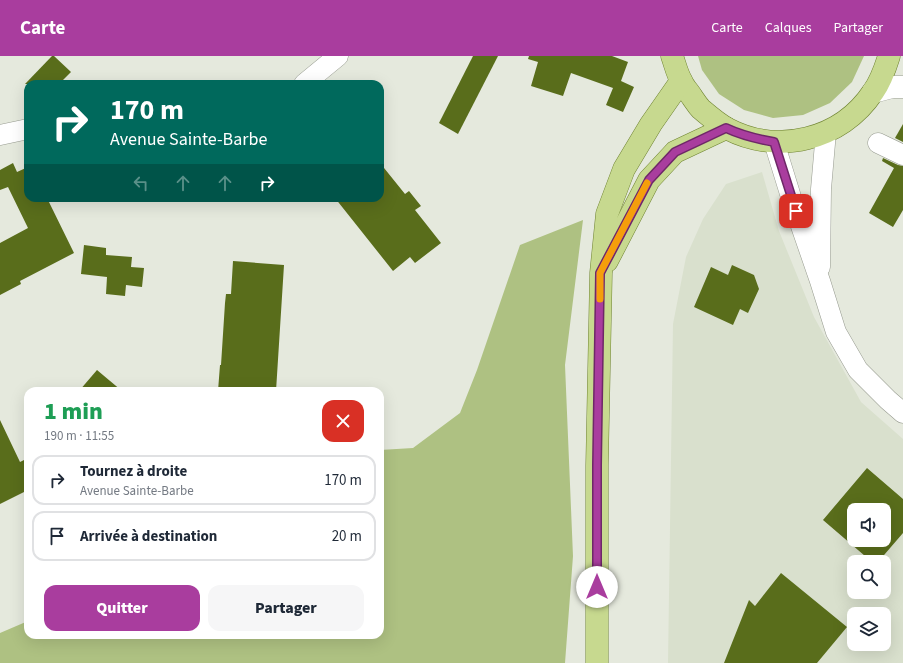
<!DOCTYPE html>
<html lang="fr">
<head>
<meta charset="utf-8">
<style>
	body { margin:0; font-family:"Source Sans 3",sans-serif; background:#f6f6f7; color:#1f2937; height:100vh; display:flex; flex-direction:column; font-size:15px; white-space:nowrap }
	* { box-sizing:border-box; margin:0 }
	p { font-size:13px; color:#747a83 }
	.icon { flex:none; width:22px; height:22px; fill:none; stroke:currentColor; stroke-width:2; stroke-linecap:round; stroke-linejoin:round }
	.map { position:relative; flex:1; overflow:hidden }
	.sheet { position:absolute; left:24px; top:331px; width:360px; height:252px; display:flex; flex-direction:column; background:#fff; border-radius:12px; box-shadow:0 4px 16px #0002 }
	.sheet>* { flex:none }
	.top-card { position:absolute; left:24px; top:24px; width:360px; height:122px; border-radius:12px; box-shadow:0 4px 16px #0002; background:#00695c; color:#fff; overflow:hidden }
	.tools { position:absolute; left:847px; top:447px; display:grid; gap:8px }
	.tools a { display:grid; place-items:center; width:44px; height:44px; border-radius:8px; background:#fff; box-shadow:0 4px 16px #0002; font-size:20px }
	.pin { position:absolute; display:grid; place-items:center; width:34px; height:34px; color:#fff; margin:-17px; border-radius:8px; box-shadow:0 2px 6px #0006 }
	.me { position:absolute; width:44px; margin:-22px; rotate:0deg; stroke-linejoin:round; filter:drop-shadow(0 0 3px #0008) }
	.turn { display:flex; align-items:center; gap:14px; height:84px; padding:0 20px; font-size:18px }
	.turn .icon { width:52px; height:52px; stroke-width:2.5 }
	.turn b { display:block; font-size:28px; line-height:34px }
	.lanes { display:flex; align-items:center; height:38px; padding:0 20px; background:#0003; justify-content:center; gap:20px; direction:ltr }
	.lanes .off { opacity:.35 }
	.round { display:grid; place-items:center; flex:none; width:42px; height:42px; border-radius:12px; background:#f6f6f7 }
	.head { display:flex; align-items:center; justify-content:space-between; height:68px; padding:0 20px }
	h1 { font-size:24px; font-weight:800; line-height:30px; color:#1e9e55 }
	.action { display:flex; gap:8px; margin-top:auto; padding:8px 20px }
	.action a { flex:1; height:46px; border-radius:12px; background:#a93d9e; color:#fff; font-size:16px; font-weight:800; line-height:46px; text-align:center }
	.action a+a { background:#f6f6f7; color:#1f2937 }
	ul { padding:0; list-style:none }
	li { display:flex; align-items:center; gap:12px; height:50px; margin:0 8px 6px; padding:0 12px; border:2px solid #e0e1e3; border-radius:12px }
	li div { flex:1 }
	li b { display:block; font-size:15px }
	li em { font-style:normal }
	header { display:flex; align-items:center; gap:24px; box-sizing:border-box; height:56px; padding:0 20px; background:#a93d9e; color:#fff }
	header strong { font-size:19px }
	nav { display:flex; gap:22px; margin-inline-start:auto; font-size:14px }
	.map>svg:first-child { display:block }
</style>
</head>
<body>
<header>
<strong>Carte</strong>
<nav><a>Carte</a><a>Calques</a><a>Partager</a></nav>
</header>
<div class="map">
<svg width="903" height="607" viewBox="0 0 903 607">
	<rect width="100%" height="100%" fill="#e5e9dd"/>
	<path fill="#d9e0cd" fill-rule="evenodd" d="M 762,116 L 779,175 L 814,261 L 861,346 L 903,383 L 903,607 L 668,607 L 673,268 L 686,201 L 703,163 L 726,128 ZM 854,454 L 884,454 L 884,484 L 854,484 ZM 854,506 L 884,506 L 884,536 L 854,536 ZM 854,558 L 884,558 L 884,588 L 854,588 Z"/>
	<g fill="#aec182">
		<path d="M 698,0 L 864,0 L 852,26 L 830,47 L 803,59 L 773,62 L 744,54 L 719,38 L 702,14 Z"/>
		<path d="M 583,164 L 565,309 L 573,500 L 565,607 L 0,607 L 0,577 L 28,565 L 28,579 L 380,579 L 380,394 L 413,392 L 460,357 L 477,314 L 520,189 Z"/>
	</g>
	<g fill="#596d1b" fill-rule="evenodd">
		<path d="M 52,0 L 54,0 L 71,16 L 59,28 L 25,28 Z"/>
		<path d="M 473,0 L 498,0 L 458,78 L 439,67 Z"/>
		<path d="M 529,0 L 612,0 L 628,6 L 621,25 L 634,31 L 623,56 L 606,49 L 613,32 L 571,17 L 563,40 L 531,30 L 538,6 L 528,3 Z"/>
		<path d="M 903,68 L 903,86 L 895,82 Z"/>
		<path d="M 883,102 L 898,109 L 903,110 L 903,154 L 893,171 L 869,157 L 894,112 L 882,105 Z"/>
		<path d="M 13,107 L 17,116 L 28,111 L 28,142 L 47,142 L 74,197 L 20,225 L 21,228 L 0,239 L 0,187 L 28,172 L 8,131 L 0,134 L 0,114 Z"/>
		<path d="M 380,107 L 405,138 L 409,135 L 421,150 L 415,154 L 441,187 L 415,207 L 410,201 L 393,215 L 335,142 L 380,142 Z"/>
		<path d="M 84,189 L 106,192 L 106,199 L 132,201 L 131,211 L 144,212 L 142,231 L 126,229 L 125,240 L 106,238 L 107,221 L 81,218 Z"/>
		<path d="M 233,205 L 284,209 L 276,335 L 218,335 L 220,309 L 221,309 L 225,247 L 226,238 L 231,238 Z"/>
		<path d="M 732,209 L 754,219 L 759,233 L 748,257 L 740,253 L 733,269 L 694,251 L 711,211 L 728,219 Z"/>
		<path d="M 97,314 L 122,335 L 79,335 Z"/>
		<path d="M 0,364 L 20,406 L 28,402 L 28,434 L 0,448 Z"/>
		<path d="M 867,412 L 903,443 L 903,477 L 878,506 L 872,506 L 823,464 ZM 854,454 L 884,454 L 884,484 L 854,484 Z"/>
		<path d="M 781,517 L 847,571 L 817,607 L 724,607 L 749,544 L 755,550 Z"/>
	</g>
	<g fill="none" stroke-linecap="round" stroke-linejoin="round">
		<g stroke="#979b90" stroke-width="21">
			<g id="minor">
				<path d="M 304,28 L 338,0"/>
				<path d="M 0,79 L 28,73"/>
				<path d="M 774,86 L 791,141 L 820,225 L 836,276 L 858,314 L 888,344 L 903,357"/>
				<path d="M 878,87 L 903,99"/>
				<path d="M 820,211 L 821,133 L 826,76"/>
			</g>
		</g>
		<g stroke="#979b90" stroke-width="23">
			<path id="secondary" d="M 873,36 L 892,31 L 903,31"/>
		</g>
		<g stroke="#6f8331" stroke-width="23">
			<g id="primary">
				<path d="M 672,0 C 675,8 677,18 682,26 C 684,31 689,36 692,41 C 695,45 697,49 701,53 C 708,59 720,69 728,73 C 778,99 841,84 873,36 C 881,25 885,13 889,0"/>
				<path d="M 607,205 L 649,124 L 675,96 L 726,72"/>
				<path d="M 597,607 L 597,409 L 601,217 L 607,158 L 624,113 L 651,68 L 681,25"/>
			</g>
		</g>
		<use href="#minor" stroke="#fff" stroke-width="20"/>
		<use href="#secondary" stroke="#fff" stroke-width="22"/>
		<use href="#primary" stroke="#c7d98f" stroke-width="22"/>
	</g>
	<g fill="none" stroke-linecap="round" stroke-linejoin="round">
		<g stroke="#6e2867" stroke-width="10">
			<path id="route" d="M 597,531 L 597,409 L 600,217 L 649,124 L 675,96 L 726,72 C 743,80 757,83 774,86 L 796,155"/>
		</g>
		<use href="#route" stroke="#a93d9e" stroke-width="7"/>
		<path stroke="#f59e0b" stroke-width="7" d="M 600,243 L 600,217 L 647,127"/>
	</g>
</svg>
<div class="tools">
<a><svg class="icon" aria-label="sound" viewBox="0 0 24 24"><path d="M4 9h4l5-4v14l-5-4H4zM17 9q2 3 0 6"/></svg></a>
<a><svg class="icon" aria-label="search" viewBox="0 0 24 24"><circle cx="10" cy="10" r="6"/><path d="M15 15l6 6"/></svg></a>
<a><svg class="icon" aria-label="layers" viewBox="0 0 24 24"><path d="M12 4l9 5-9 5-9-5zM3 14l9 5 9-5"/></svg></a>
</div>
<div class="pin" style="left:796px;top:155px;background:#d93025"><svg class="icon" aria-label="arrive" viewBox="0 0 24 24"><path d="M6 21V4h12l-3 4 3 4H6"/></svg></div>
<svg class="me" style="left:597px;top:531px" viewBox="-20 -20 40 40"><circle r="19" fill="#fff"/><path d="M0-13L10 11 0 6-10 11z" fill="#a93d9e"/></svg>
<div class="top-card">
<div class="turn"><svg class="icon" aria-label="right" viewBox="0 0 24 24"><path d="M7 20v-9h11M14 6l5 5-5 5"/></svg><div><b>170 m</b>Avenue Sainte-Barbe</div></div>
<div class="lanes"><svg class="icon off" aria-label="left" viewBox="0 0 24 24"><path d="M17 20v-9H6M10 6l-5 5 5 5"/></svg><svg class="icon off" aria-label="ahead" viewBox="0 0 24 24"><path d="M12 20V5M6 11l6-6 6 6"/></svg><svg class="icon off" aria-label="ahead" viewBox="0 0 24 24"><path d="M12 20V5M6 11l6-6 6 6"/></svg><svg class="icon" aria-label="right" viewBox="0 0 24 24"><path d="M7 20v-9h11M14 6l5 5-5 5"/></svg></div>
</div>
<section class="sheet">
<div class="head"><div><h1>1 min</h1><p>190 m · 11:55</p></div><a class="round" style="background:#d93025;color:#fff"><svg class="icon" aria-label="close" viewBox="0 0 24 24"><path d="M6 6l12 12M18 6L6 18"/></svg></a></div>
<ul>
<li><svg class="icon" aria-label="right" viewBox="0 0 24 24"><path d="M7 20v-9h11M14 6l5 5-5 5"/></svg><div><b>Tournez à droite</b><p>Avenue Sainte-Barbe</p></div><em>170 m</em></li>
<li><svg class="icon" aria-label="arrive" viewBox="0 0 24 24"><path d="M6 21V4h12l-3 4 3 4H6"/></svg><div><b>Arrivée à destination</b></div><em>20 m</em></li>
</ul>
<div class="action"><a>Quitter</a><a>Partager</a></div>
</section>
</div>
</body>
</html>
